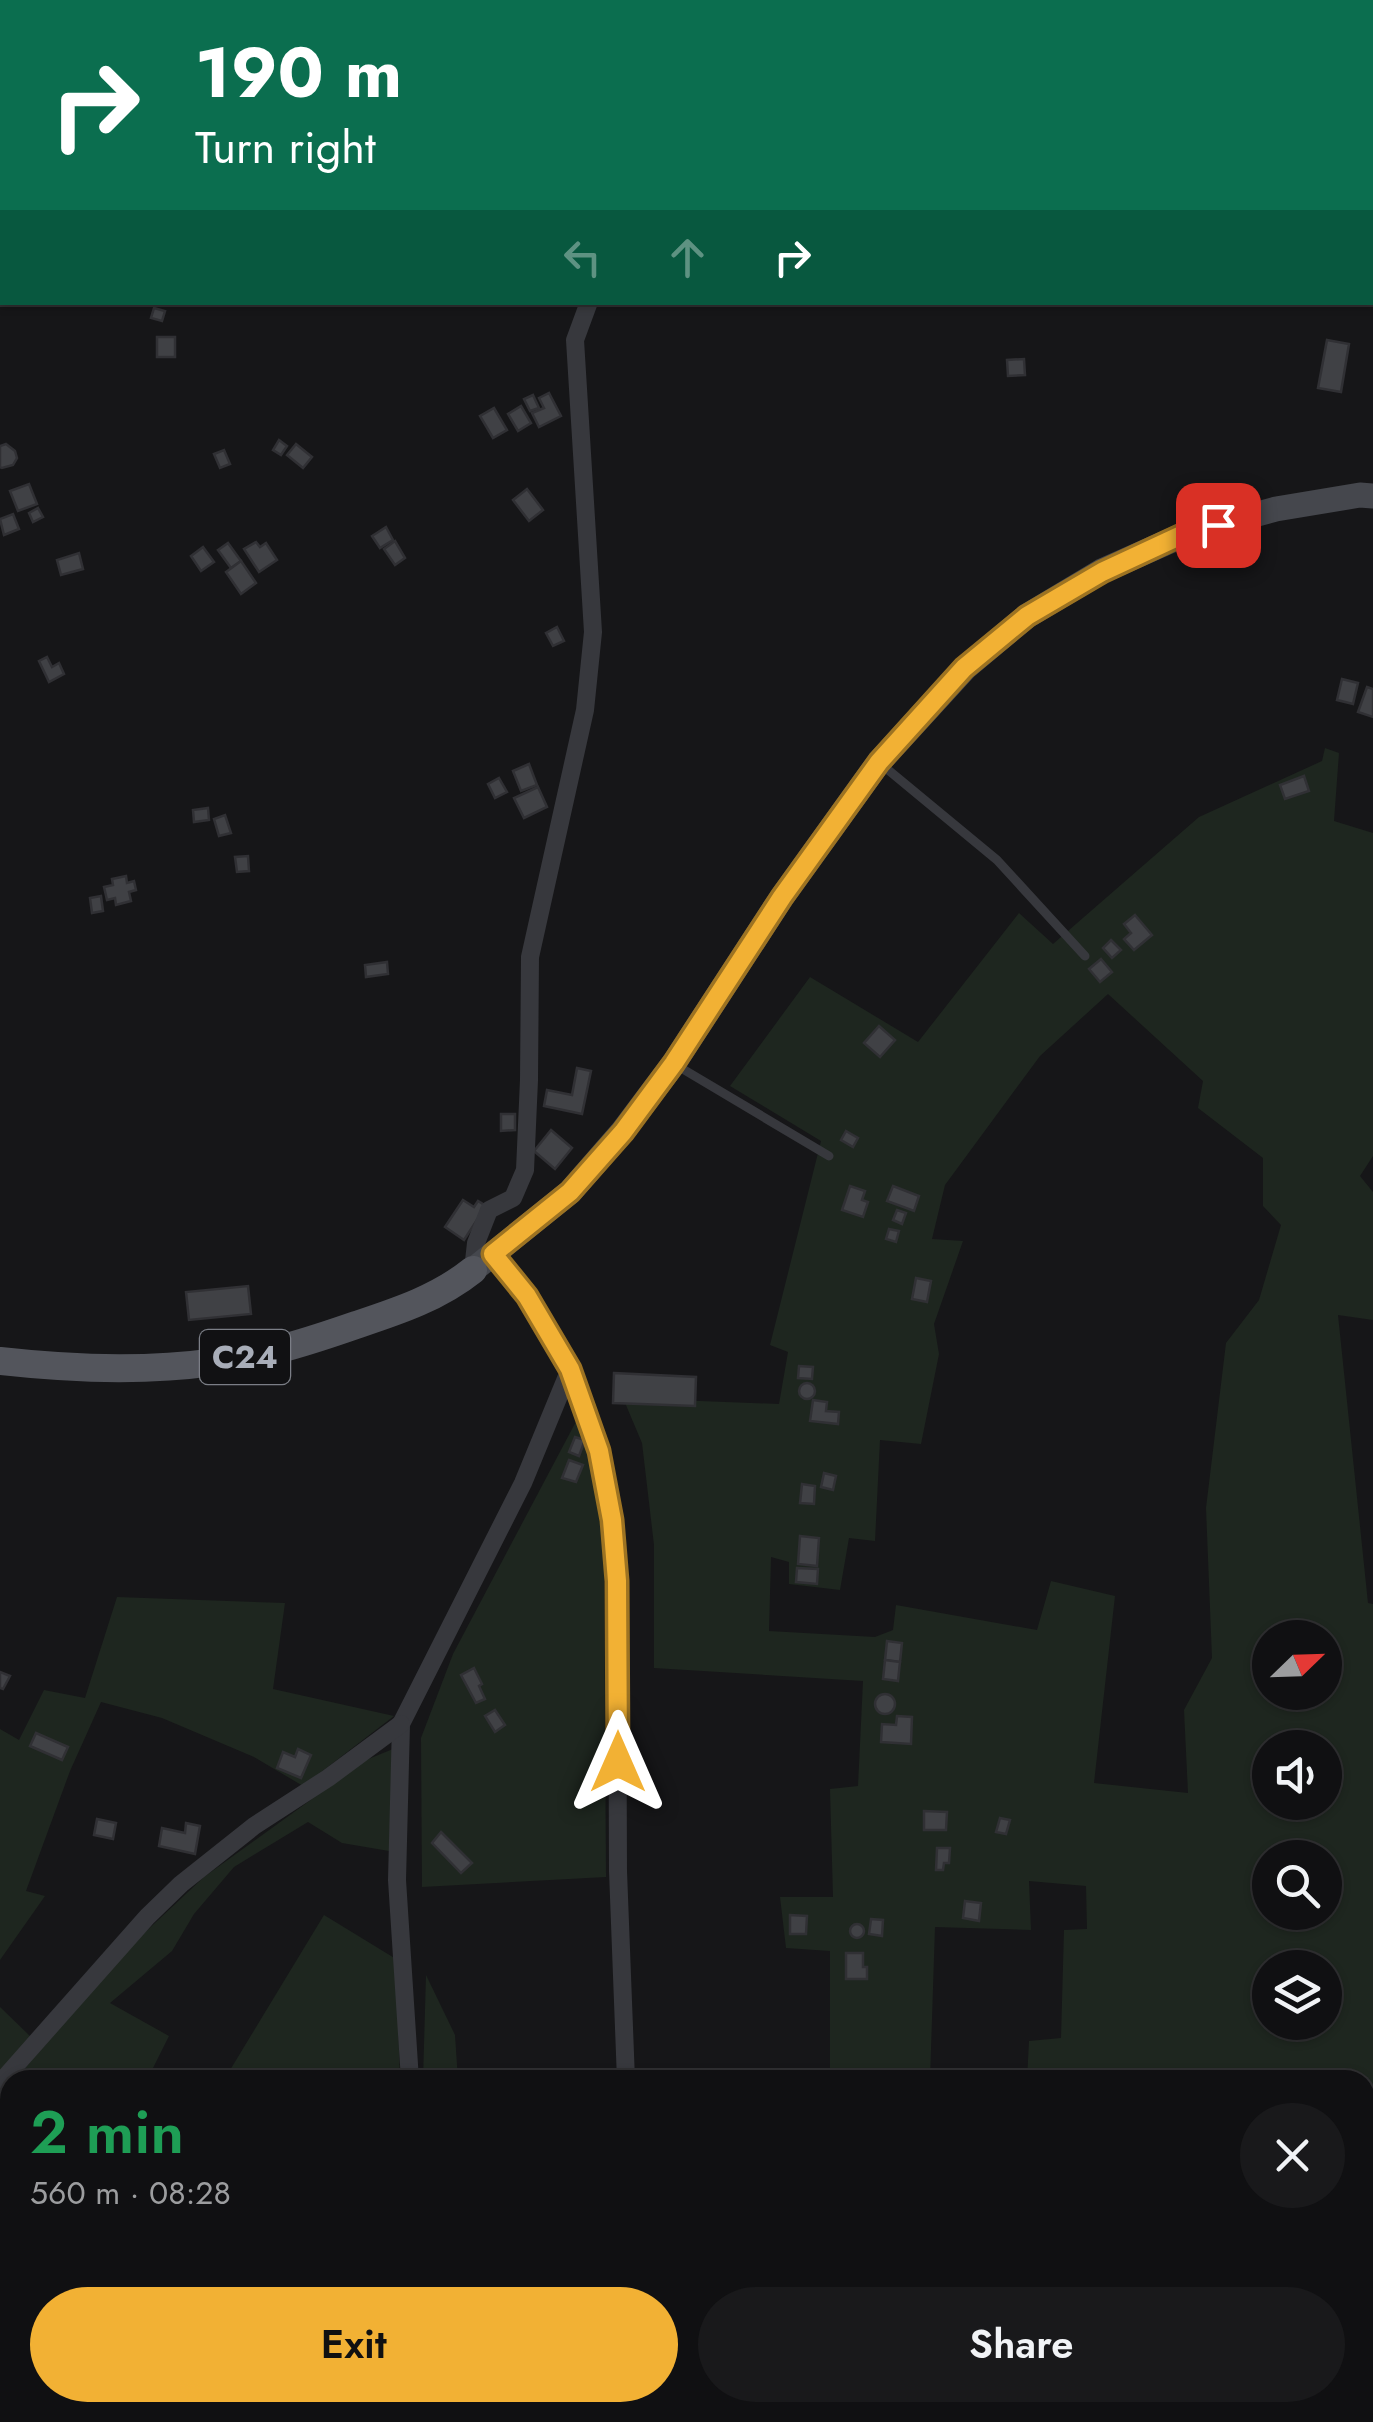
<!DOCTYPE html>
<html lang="en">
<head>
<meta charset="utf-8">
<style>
	body { margin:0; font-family:Jost,sans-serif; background:#19191b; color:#f1f3f6; height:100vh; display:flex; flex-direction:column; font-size:38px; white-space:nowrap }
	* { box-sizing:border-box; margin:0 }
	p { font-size:32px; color:#9c9d9f }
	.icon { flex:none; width:55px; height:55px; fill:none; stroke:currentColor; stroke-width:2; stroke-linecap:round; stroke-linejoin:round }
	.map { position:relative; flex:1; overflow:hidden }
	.panel { position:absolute; left:0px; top:2070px; width:1375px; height:352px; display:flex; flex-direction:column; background:#101012; border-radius:30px 30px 0 0; box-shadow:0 2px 8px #0004,0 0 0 2px #303032 }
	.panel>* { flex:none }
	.hud { position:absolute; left:0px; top:0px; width:1375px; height:305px; box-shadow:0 2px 8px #0004,0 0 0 2px #303032; background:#0b6e4f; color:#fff; overflow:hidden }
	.needle { width:65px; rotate:67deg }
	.tools { position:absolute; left:1252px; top:1620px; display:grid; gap:20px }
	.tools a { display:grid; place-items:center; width:90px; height:90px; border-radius:50%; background:#101012; box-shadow:0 2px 8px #0004,0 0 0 2px #303032; font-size:50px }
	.pin { position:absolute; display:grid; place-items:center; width:85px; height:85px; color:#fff; margin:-42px; border-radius:20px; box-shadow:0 5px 15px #0006 }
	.me { position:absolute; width:110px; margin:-55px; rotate:0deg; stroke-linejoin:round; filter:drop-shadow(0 0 8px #0008) }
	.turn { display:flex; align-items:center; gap:35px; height:210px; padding:0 30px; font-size:45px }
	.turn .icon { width:130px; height:130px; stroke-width:2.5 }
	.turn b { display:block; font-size:70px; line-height:85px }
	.lanes { display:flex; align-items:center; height:95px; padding:0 30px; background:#0003; justify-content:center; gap:50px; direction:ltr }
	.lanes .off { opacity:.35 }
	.round { display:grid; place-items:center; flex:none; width:105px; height:105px; border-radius:52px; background:#19191b }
	.overview { display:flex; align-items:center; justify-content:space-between; height:170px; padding:0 30px }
	h1 { font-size:60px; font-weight:600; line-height:75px; color:#1e9e55 }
	.cta { display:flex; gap:20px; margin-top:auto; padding:20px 30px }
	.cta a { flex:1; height:115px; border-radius:60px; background:#f2b134; color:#111; font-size:40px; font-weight:600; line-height:115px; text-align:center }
	.cta a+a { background:#19191b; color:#f1f3f6 }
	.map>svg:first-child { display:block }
</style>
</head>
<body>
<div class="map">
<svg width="1373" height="2422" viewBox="0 0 1373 2422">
	<rect width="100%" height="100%" fill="#161618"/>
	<g fill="#1e261f" fill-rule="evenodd">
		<path d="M 1325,748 L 1339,753 L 1334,821 L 1373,833 L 1373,1156 L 1360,1176 L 1373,1192 L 1373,1320 L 1338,1315 L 1368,1603 L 1373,1604 L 1373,2143 L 1365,2145 L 1365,2080 L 1027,2080 L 1029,2041 L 1061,2038 L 1064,1930 L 1087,1929 L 1086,1886 L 1029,1881 L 1031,1930 L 935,1927 L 930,2080 L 830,2080 L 830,1951 L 786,1948 L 780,1897 L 833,1897 L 830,1789 L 858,1786 L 863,1681 L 654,1668 L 654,1545 L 642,1443 L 623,1398 L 779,1404 L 788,1352 L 770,1345 L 821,1141 L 730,1086 L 810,977 L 918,1042 L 1019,913 L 1053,944 L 1199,817 L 1322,761 ZM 1108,994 L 1203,1081 L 1198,1108 L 1263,1158 L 1263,1206 L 1281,1225 L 1259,1300 L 1226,1343 L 1206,1508 L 1212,1658 L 1184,1710 L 1188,1793 L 1094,1783 L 1115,1596 L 1051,1581 L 1037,1630 L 896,1605 L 893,1630 L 875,1637 L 769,1631 L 771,1557 L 789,1562 L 789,1584 L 840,1590 L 849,1538 L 875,1541 L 880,1440 L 921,1444 L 939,1354 L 934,1324 L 963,1241 L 932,1239 L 945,1185 L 1040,1056 ZM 1270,1638 L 1325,1638 L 1325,1692 L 1270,1692 ZM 1270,1748 L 1325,1748 L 1325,1802 L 1270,1802 ZM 1270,1858 L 1325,1858 L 1325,1912 L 1270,1912 ZM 1270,1968 L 1325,1968 L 1325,2022 L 1270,2022 Z"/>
		<path d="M 580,1414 L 597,1470 L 604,1567 L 606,1877 L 422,1887 L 421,1738 L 453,1654 Z"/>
		<path d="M 117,1597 L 285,1603 L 273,1689 L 394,1716 L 303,1786 L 254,1757 L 162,1718 L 101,1702 L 70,1771 L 26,1891 L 45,1896 L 0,1960 L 0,1729 L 19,1740 L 44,1690 L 85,1698 Z"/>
		<path d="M 393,1749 L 389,1851 L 342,1843 L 308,1822 L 234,1867 L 194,1914 L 172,1951 L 110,2003 L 169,2036 L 147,2080 L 15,2080 L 124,1952 L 204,1877 L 366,1760 Z"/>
		<path d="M 324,1915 L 396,1959 L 400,2080 L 224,2080 Z"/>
		<path d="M 426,1975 L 455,2035 L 458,2080 L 423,2080 Z"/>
		<path d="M 0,2007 L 32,2038 L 0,2072 Z"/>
		<path d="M 10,2085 L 10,2205 L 0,2201 L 0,2097 Z"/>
		<path d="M 1365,2408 L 1369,2422 L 1207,2422 L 1207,2413 L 1365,2412 Z"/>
		<path d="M 15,2413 L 250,2412 L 258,2422 L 7,2422 Z"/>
		<path d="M 722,2413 L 722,2412 L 815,2413 L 763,2422 L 725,2422 Z"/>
	</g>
	<g fill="#404145" stroke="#303034" stroke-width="2.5">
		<path d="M 154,308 L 165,311 L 162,321 L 151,318 Z"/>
		<rect x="157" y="337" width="18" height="20"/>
		<path d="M 1327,340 L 1349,344 L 1341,392 L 1318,388 Z"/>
		<path d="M 1024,359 L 1025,375 L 1008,376 L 1007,360 Z"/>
		<path d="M 549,393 L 561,416 L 539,427 L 532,413 L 544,408 L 539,398 Z"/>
		<path d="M 533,395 L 539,408 L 530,411 L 524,399 Z"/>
		<path d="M 521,406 L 531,423 L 518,431 L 508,414 Z"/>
		<path d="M 494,408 L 507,430 L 493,438 L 480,416 Z"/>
		<path d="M 279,440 L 287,446 L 281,455 L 273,450 Z"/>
		<path d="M 6,444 L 15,451 L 17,458 L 13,465 L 2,468 L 0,467 L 0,446 Z"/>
		<path d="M 296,444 L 312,457 L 303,468 L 287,455 Z"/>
		<path d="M 224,450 L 230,464 L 220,468 L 214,454 Z"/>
		<path d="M 29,484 L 37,504 L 18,511 L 10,491 Z"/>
		<path d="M 527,489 L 543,510 L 529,521 L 513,500 Z"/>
		<path d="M 38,508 L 43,517 L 33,522 L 29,513 Z"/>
		<path d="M 13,514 L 19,529 L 4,535 L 0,519 Z"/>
		<path d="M 386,527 L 393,540 L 380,548 L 372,536 Z"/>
		<path d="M 395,541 L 405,558 L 395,565 L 384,549 Z"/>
		<path d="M 256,542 L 260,547 L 266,543 L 277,560 L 259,572 L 244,549 Z"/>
		<path d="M 228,543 L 241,561 L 231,568 L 218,550 Z"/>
		<path d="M 203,547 L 214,562 L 201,571 L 191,556 Z"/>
		<path d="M 79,553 L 83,569 L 61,575 L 57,560 Z"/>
		<path d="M 241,561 L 256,583 L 241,594 L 226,572 Z"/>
		<path d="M 557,627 L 564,641 L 553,646 L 546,633 Z"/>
		<path d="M 47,657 L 52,667 L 59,663 L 64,674 L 49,682 L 39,661 Z"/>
		<path d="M 1342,679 L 1358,683 L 1353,704 L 1337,700 Z"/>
		<path d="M 1367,687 L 1373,689 L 1373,717 L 1358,712 Z"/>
		<path d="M 529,764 L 537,785 L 521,791 L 513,771 Z"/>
		<path d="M 1304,776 L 1309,791 L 1285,799 L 1280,785 Z"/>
		<path d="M 499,778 L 507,792 L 495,798 L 488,784 Z"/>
		<path d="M 538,787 L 547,807 L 524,818 L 514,798 Z"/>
		<path d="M 208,808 L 209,820 L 194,822 L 193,810 Z"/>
		<path d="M 225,815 L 231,833 L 219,836 L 214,819 Z"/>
		<path d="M 248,856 L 249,871 L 237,872 L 235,857 Z"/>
		<path d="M 126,876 L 127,883 L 134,881 L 136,890 L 129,892 L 131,901 L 116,905 L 115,898 L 107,900 L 104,887 L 113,885 L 112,879 Z"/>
		<path d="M 101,896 L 103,911 L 92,913 L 90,898 Z"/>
		<path d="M 1135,915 L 1152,935 L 1134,950 L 1124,939 L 1131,933 L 1124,924 Z"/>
		<path d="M 1111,940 L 1121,950 L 1112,958 L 1103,948 Z"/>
		<path d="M 1101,959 L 1112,972 L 1100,982 L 1089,969 Z"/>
		<path d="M 387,962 L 388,974 L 366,977 L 365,965 Z"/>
		<path d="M 879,1026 L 895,1040 L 880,1057 L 864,1043 Z"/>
		<path d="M 577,1068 L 591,1071 L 582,1114 L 544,1106 L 547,1090 L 572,1095 Z"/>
		<path d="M 501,1114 L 515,1114 L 515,1130 L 501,1131 Z"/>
		<path d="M 551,1130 L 572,1148 L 555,1169 L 534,1151 Z"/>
		<path d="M 846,1131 L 858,1138 L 853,1147 L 841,1140 Z"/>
		<path d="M 850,1186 L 865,1191 L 862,1200 L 868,1202 L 863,1217 L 842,1210 Z"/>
		<path d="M 893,1186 L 919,1196 L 914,1211 L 887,1201 Z"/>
		<path d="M 463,1200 L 474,1207 L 478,1201 L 486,1206 L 464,1240 L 445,1227 Z"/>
		<path d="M 897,1210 L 906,1213 L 902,1224 L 893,1220 Z"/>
		<path d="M 889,1229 L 899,1231 L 896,1242 L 886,1239 Z"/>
		<path d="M 916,1278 L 931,1281 L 927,1302 L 912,1299 Z"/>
		<path d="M 248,1286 L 251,1314 L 189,1320 L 186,1292 Z"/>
		<path d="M 799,1366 L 813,1367 L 812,1379 L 798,1378 Z"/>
		<path d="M 614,1373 L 696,1377 L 695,1406 L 613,1403 Z"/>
		<circle cx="807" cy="1391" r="8"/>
		<path d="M 813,1400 L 827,1402 L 826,1411 L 839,1412 L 838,1424 L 810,1421 Z"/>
		<path d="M 575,1437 L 585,1440 L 579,1456 L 569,1452 Z"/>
		<path d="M 569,1460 L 583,1465 L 576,1482 L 562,1478 Z"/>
		<path d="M 824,1473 L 836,1476 L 833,1490 L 821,1487 Z"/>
		<path d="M 802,1484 L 815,1486 L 814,1504 L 800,1503 Z"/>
		<path d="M 800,1536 L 819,1538 L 817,1566 L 798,1564 Z"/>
		<path d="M 797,1568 L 818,1569 L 817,1584 L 796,1582 Z"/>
		<path d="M 887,1641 L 902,1643 L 900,1662 L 885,1660 Z"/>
		<path d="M 885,1660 L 900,1662 L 898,1681 L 883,1679 Z"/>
		<path d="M 474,1668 L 482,1684 L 479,1686 L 485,1699 L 476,1703 L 461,1675 Z"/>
		<path d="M 0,1672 L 10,1676 L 3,1689 L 0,1688 Z"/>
		<circle cx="885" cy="1704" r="10"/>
		<path d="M 495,1710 L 505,1725 L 495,1732 L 485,1716 Z"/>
		<path d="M 897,1716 L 912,1717 L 911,1744 L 881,1742 L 882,1724 L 896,1725 Z"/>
		<path d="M 36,1733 L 68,1747 L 62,1760 L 30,1746 Z"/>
		<path d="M 298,1749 L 311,1755 L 301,1778 L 277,1768 L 283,1752 L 295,1757 Z"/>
		<path d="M 924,1811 L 947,1812 L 946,1830 L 924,1830 Z"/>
		<path d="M 1000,1818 L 1010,1820 L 1006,1834 L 996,1832 Z"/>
		<path d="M 97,1819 L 116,1823 L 113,1839 L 94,1835 Z"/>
		<path d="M 186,1823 L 200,1826 L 195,1854 L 159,1846 L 162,1828 L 185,1833 Z"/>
		<path d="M 441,1832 L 472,1863 L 461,1873 L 432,1843 Z"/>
		<path d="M 937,1848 L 950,1848 L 949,1863 L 944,1863 L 943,1870 L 936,1870 Z"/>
		<path d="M 965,1901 L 981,1903 L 979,1921 L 963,1918 Z"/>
		<path d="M 790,1915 L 807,1916 L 806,1934 L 790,1934 Z"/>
		<path d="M 871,1919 L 883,1920 L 882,1936 L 869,1934 Z"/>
		<circle cx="857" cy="1931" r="7"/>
		<path d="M 846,1953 L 863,1953 L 863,1967 L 867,1967 L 867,1979 L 846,1979 Z"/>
	</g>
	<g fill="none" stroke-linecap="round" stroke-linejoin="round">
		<g stroke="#37383d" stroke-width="9">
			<path d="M 881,764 L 997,860 L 1085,956"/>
			<path d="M 676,1065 L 829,1156"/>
		</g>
		<g stroke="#37383d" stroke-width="18">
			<path d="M 636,0 L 643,2"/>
			<path d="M 705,2 L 706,0"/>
			<path d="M 493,1254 L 527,1295 L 570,1369 L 599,1451 L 612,1520 L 617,1581 L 618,1871 L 626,2080"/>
			<path d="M 473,1270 L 476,1243 L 489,1210 L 513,1198 L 525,1170 L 529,1080 L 530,957 L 585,710 L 593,632 L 575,340 L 589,302"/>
			<path d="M 410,2080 L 397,1880 L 401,1724 L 523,1483 L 570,1369"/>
			<path d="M 0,2083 L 147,1917 L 181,1884 L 254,1826 L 328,1778 L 401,1724"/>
			<path d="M 470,2412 L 474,2422"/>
			<path d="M 677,2412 L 679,2422"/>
		</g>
		<path stroke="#45474d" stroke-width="25" d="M 473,1270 L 570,1192 L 623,1131 L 674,1063 L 782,897 L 879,762 L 965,668 L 1027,616 L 1102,571 L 1188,533 L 1276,509 L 1360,495 L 1373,496"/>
		<path stroke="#53555c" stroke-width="28" d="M 0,1361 C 71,1369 143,1372 215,1362 C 263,1356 310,1341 356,1325 C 398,1311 438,1298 473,1270"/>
	</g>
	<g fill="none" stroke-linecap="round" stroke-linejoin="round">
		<g stroke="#9d7322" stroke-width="25">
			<path id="route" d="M 618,1762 L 617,1581 L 612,1520 L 599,1451 L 570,1369 L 527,1296 L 493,1254 L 570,1192 L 623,1132 L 674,1063 L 782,897 L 879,762 L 964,668 L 1027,616 L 1102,572 L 1188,532 L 1218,525"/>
		</g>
		<use href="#route" stroke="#f2b134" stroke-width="18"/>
	</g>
	<g text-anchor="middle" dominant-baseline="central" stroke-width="10" stroke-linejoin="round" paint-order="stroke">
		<rect fill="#111113" stroke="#7b7e86" stroke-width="2.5" x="200" y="1330" width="90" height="54" rx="8"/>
		<g font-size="32" font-weight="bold" fill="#a8adb8">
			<text x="245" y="1357">C24</text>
		</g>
	</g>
</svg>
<div class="tools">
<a><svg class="needle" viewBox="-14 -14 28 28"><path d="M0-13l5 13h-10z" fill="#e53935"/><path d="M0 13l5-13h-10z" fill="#9c9d9f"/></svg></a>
<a><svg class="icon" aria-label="sound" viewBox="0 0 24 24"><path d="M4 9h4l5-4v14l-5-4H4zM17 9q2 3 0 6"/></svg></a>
<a><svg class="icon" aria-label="search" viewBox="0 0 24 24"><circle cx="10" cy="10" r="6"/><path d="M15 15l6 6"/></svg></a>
<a><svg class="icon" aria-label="layers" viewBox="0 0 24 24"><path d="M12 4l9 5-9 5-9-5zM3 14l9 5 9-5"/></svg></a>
</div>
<div class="pin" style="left:1218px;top:525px;background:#d93025"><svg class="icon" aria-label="arrive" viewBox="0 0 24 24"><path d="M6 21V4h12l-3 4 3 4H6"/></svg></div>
<svg class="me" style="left:618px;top:1762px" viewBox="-20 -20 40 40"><path d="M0-17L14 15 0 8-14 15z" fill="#f2b134" stroke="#fff" stroke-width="4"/></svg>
<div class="hud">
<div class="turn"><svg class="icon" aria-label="right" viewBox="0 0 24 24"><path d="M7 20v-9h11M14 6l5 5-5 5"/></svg><div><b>190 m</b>Turn right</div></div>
<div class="lanes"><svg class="icon off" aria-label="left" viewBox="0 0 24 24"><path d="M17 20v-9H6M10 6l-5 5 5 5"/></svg><svg class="icon off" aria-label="ahead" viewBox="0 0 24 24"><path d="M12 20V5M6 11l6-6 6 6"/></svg><svg class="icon" aria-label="right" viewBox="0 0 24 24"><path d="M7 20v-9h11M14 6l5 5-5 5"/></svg></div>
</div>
<section class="panel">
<div class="overview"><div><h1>2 min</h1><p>560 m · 08:28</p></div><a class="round"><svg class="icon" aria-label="close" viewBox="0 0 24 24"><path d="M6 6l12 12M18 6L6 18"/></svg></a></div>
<div class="cta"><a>Exit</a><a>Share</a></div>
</section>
</div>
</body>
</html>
